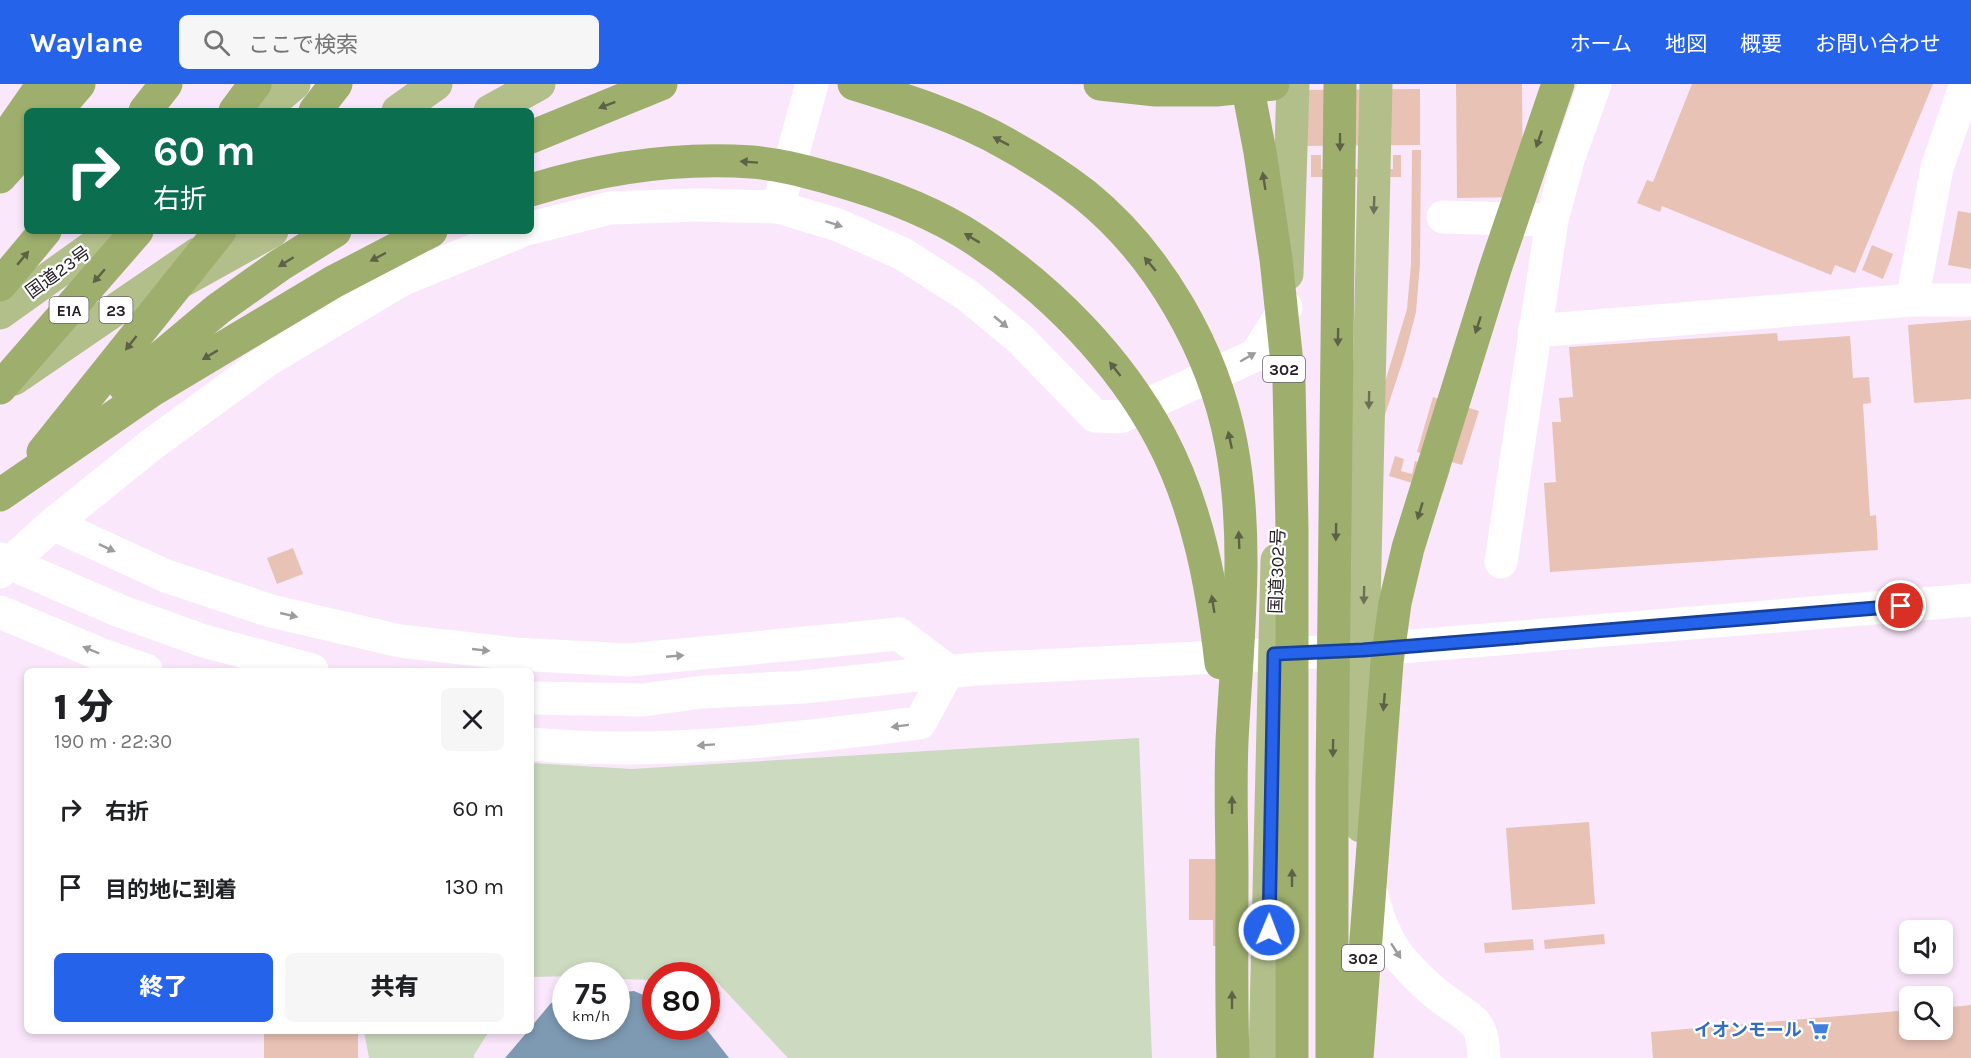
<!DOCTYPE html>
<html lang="ja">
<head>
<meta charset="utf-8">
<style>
	body { margin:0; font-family:Karla,"Noto Sans JP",sans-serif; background:#f6f6f6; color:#202124; height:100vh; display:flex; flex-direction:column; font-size:22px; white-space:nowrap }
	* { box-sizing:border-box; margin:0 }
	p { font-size:20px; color:#757577 }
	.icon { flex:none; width:33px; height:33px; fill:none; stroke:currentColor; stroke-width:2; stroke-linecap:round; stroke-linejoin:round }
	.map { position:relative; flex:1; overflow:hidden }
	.panel { position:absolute; left:24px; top:584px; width:510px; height:366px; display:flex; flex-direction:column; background:#fff; border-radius:9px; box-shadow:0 3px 9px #0003 }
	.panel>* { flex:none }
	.top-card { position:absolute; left:24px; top:24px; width:510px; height:126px; border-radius:9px; box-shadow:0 3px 9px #0003; background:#0b6e4f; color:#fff; overflow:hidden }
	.fabs { position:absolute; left:1899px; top:836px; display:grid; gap:12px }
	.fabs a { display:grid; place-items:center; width:54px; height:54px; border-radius:9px; background:#fff; box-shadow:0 3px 9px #0003; font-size:30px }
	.speed { position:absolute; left:552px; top:878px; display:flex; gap:12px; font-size:30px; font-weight:700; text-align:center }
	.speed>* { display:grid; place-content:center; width:78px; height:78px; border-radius:50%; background:#fff; box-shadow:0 3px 9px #0003; line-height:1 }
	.speed small { font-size:15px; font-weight:400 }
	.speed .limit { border:9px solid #d22; background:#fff; color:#111 }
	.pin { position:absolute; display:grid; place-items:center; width:51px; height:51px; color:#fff; margin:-26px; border:3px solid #fff; border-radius:50%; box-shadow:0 2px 6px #0007 }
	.me { position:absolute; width:66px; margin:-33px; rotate:1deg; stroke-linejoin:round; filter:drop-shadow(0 0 4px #0008) }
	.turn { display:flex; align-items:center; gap:21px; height:126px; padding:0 30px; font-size:27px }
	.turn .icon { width:78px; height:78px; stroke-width:2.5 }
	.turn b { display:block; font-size:42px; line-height:51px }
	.round { display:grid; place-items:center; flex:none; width:63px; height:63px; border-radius:9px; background:#f6f6f6 }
	.headline { display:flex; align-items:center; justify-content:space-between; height:102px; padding:0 30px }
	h1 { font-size:36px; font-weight:800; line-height:45px }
	.primary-button { display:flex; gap:12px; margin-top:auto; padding:12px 30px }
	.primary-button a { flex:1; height:69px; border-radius:9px; background:#2563eb; color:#fff; font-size:24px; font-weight:800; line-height:69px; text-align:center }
	.primary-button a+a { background:#f6f6f6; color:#202124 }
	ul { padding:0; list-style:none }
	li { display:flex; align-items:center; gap:18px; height:78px; padding:0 30px }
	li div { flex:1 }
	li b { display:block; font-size:22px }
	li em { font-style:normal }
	header { display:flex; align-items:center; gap:36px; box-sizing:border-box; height:84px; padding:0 30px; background:#2563eb; color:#fff }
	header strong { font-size:28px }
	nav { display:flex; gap:33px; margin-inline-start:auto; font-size:21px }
	.search { width:420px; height:54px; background:#f6f6f6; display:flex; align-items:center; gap:15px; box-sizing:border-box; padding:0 21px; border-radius:9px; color:#757577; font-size:22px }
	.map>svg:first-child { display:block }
</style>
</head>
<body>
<header>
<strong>Waylane</strong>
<div class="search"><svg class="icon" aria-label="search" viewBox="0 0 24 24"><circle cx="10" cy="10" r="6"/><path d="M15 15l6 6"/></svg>ここで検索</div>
<nav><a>ホーム</a><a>地図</a><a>概要</a><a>お問い合わせ</a></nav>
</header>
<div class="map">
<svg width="1971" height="974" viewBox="0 0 1971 974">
	<rect width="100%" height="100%" fill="#fae7fb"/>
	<g fill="#ccdabf">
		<path d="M 1139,654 L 1152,974 L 788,974 L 716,897 L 707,897 L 706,891 L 656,891 L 655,896 L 617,895 L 616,891 L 531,893 L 531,679 L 632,685 Z"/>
		<path d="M 364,947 L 364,946 L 489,947 L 474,971 L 474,974 L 369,974 Z"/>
	</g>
	<path fill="#7e9ab3" d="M 634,907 L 655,916 L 656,942 L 704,942 L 729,974 L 505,974 L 528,947 L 531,946 L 531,943 L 551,919 L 565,917 L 566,942 L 616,942 L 617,909 Z"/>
	<g fill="#e9c2b6">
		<path d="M 1456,0 L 1522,0 L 1523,113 L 1457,114 Z"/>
		<path d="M 1692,0 L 1933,0 L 1855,189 L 1835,181 L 1831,191 L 1662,122 L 1660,128 L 1637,119 L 1647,96 L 1653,98 Z"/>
		<path d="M 1420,5 L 1420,61 L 1298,62 L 1298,6 Z"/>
		<path d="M 1412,66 L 1421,66 L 1420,180 L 1416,228 L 1405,270 L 1382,340 L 1373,338 L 1407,225 L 1411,180 Z"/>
		<path d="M 1311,71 L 1321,71 L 1321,85 L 1393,85 L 1393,71 L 1401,71 L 1401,93 L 1311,93 Z"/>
		<path d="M 1958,127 L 1971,129 L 1971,185 L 1948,181 Z"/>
		<path d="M 1872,161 L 1893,170 L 1883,195 L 1862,186 Z"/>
		<path d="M 1971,236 L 1971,315 L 1914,319 L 1908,241 Z"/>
		<path d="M 1777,249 L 1778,257 L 1850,252 L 1853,294 L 1869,293 L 1871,319 L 1863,320 L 1870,432 L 1876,431 L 1878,466 L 1550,488 L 1544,399 L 1556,398 L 1552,338 L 1561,338 L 1559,314 L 1573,313 L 1569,263 Z"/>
		<path d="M 1433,313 L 1479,327 L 1462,381 L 1417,368 Z"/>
		<path d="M 1395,372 L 1404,375 L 1401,387 L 1412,390 L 1415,377 L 1450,386 L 1443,408 L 1389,392 Z"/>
		<path d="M 293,464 L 303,490 L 277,500 L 267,474 Z"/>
		<path d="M 1589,738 L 1595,820 L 1512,826 L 1506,744 Z"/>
		<path d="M 1189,775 L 1248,775 L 1247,862 L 1213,862 L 1213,836 L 1189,836 Z"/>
		<path d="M 1604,850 L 1605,860 L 1545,865 L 1544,856 Z"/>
		<path d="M 1533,855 L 1534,866 L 1485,869 L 1484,859 Z"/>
		<path d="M 1971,921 L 1971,974 L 1653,974 L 1651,948 L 1910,926 L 1910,945 L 1942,945 L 1942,924 Z"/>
		<rect x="264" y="946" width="94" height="28"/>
	</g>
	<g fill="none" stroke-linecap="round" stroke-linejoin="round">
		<g stroke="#fff" stroke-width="33">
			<path d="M 778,123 L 812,0"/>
			<path d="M 1443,133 L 1540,136"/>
			<path d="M 531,144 L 610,124 L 697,121 L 778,123 L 838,141 L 903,170 L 967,211 L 1019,254 L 1095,332 L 1120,333 L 1256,271 L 1286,223"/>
			<path d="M 1912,216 L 1937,84 L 1966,0"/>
			<path d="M 1534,247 L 1912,216 L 1971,216"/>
			<path d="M 53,440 L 166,492 L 271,527 L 400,557 L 516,570 L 628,576 L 899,550 L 948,587 L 920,639 C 791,655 661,672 531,660"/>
			<path d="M 1501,478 L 1552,136 L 1568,76 L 1595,0"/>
			<path d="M 0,488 L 53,440 L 151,361 L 269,275 L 401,196 L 521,147"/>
			<path d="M 0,528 L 100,570 L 146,586"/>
			<path d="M 1370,805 C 1377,830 1384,855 1402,876 C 1415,891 1430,906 1446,917 C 1473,937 1483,936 1484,974"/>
		</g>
		<g stroke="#fff" stroke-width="33">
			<path d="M 0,475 L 120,527 L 204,557 L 312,586"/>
			<path d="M 531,614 L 642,616 L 703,608 L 803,603 L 975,585 L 1363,566 L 1971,516"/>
		</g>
		<g stroke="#b2bf8a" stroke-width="33">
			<path d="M 262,27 L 294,0"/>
			<path d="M 398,27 L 436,0"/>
			<path d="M 490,27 L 539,0"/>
			<path d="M 1287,190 L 1293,0"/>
			<path d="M 182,197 L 272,147"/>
			<path d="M 0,229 L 115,147"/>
			<path d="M 14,295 L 197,170"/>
			<path d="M 1361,742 L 1363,566 L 1376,0"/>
			<path d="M 1265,974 L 1277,476"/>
		</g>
		<g stroke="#9eaf6d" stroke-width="33">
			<path d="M 854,0 C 906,16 960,33 1007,60 C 1034,75 1061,92 1085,111 C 1159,171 1213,266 1231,359 C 1250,457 1237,559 1232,657 C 1230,702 1232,747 1232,792 C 1232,853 1231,914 1233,974"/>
			<path d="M 1100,0 L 1156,6 L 1216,6 L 1273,0"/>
			<path d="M 1247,0 L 1260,68 L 1276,175 L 1289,298 L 1292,445 L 1292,974"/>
			<path d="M 56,27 L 79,0"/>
			<path d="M 145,27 L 166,0"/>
			<path d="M 235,27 L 255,0"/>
			<path d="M 315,27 L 336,0"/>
			<path d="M 531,53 L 661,0"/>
			<path d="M 0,62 L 43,0"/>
			<path d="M 0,93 L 27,63"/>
			<path d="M 531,106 C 602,84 679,73 752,78 C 779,80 807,88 833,95 C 883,109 934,128 976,156 C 1051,206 1119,275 1161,354 C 1198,424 1212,502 1221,579"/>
			<path d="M 0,201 L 45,147"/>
			<path d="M 125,303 L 218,225 L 280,181 L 335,147"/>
			<path d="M 0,304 L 137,147"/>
			<path d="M 43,368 L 220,147"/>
			<path d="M 0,411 L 154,305 L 333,198 L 431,147"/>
			<path d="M 1332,974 L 1332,699 L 1340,0"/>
			<path d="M 1357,974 L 1387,578 L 1395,519 L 1408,464 L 1495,185 L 1558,0"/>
		</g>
	</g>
	<defs><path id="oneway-solid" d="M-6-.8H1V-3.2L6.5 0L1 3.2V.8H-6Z" transform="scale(1.5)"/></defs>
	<g fill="#5d6147">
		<use href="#oneway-solid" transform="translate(607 21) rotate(159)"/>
		<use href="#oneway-solid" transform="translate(1539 55) rotate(109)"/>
		<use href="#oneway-solid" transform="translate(1001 57) rotate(-153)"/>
		<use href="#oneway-solid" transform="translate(1340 58) rotate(90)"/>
		<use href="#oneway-solid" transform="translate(749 78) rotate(-176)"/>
		<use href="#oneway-solid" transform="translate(1264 97) rotate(-99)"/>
		<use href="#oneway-solid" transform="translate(972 154) rotate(-149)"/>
		<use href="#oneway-solid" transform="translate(378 173) rotate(152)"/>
		<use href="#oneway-solid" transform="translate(23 174) rotate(-50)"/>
		<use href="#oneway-solid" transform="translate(286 178) rotate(148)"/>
		<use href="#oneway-solid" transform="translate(1150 180) rotate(-130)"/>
		<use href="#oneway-solid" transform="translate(99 192) rotate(131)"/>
		<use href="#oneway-solid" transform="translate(1478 241) rotate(108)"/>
		<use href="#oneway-solid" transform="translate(1338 253) rotate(91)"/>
		<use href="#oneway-solid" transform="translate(131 259) rotate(128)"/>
		<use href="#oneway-solid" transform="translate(210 271) rotate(149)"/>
		<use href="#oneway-solid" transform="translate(1115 285) rotate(-128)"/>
		<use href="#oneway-solid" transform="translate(1230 356) rotate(-102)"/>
		<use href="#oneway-solid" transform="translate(1420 427) rotate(107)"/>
		<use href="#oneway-solid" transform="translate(1336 448) rotate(91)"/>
		<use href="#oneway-solid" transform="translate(1239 456) rotate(-92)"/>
		<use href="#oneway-solid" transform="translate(1213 520) rotate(-99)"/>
		<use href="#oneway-solid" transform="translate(1384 618) rotate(95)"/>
		<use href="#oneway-solid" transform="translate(1333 664) rotate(91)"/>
		<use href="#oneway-solid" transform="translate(1232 721) rotate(-90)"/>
		<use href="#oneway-solid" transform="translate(1292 794) rotate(-90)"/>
		<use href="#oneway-solid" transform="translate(1232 916) rotate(-90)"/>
	</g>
	<g fill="#6d7059">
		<use href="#oneway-solid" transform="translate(1374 121) rotate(92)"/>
		<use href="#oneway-solid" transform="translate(1369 316) rotate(91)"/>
		<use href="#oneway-solid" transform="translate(1364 511) rotate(91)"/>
	</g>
	<g fill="#9e9b9e">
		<use href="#oneway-solid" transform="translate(834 140) rotate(18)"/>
		<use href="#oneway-solid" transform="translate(1001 238) rotate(40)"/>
		<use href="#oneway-solid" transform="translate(1248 273) rotate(-30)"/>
		<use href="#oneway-solid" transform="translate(107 464) rotate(25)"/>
		<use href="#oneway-solid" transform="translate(289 531) rotate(13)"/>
		<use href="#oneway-solid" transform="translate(91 566) rotate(-157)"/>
		<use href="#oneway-solid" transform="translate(481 566) rotate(6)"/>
		<use href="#oneway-solid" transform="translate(675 572) rotate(-5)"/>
		<use href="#oneway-solid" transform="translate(900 642) rotate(173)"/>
		<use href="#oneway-solid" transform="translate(706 661) rotate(176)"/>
		<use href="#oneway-solid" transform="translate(1396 867) rotate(57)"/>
	</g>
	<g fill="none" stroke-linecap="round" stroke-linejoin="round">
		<g stroke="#184099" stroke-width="15">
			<path id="route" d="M 1269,846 L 1274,570 L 1363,566 L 1901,522"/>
		</g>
		<use href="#route" stroke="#2563eb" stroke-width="10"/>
	</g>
	<defs>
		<g id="supermarket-bare" transform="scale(1.62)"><path d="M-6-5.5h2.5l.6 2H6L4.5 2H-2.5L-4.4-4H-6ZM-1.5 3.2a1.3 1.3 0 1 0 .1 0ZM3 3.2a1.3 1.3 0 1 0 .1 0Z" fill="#3f7fe0" stroke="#fff" stroke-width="2.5" paint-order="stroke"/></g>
	</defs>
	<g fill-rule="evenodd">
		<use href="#supermarket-bare" x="1819" y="946"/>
	</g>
	<g text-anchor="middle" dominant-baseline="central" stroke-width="4.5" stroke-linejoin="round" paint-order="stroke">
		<g fill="#fff" stroke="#686468" stroke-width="1.5">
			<rect x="49.5" y="213" width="39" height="26" rx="4.5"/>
			<rect x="99.5" y="213" width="33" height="26" rx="4.5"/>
			<rect x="1263" y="272" width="42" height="26" rx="4.5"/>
			<rect x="1342" y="861" width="42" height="26" rx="4.5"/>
		</g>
		<g font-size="16" font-weight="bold" fill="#282128">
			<text x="69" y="226">E1A</text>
			<text x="116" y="226">23</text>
			<text x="1284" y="285">302</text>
			<text x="1363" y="874">302</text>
		</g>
		<g font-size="18" fill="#282128" stroke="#fff">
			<text transform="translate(58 188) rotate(-36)">国道23号</text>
			<text transform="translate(1277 487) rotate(-88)">国道302号</text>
		</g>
		<g font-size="18" font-weight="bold" fill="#366cbe" stroke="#fff" text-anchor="end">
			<text x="1802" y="946">イオンモール</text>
		</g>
	</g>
</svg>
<div class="fabs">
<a><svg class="icon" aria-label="sound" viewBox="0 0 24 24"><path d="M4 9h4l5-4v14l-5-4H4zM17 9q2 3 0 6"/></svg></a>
<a><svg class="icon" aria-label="search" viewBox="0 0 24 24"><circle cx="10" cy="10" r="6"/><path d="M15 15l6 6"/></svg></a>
</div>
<div class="speed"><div>75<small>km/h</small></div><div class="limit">80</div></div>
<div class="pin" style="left:1901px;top:522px;background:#d93025"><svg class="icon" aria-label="arrive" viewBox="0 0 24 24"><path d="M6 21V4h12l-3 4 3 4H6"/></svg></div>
<svg class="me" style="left:1269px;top:846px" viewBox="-20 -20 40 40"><circle r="17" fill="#2563eb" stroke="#fff" stroke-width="3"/><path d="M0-11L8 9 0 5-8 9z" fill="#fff"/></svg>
<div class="top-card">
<div class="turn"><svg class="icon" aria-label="right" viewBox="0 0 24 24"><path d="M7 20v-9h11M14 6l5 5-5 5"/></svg><div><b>60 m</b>右折</div></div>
</div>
<section class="panel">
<div class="headline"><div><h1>1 分</h1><p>190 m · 22:30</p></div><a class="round"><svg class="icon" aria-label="close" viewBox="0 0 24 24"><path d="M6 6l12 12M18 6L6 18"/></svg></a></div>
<ul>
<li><svg class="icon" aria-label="right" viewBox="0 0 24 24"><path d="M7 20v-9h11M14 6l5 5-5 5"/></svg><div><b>右折</b></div><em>60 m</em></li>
<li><svg class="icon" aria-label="arrive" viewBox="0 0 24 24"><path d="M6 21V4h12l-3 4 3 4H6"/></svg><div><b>目的地に到着</b></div><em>130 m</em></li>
</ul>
<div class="primary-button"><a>終了</a><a>共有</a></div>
</section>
</div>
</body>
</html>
